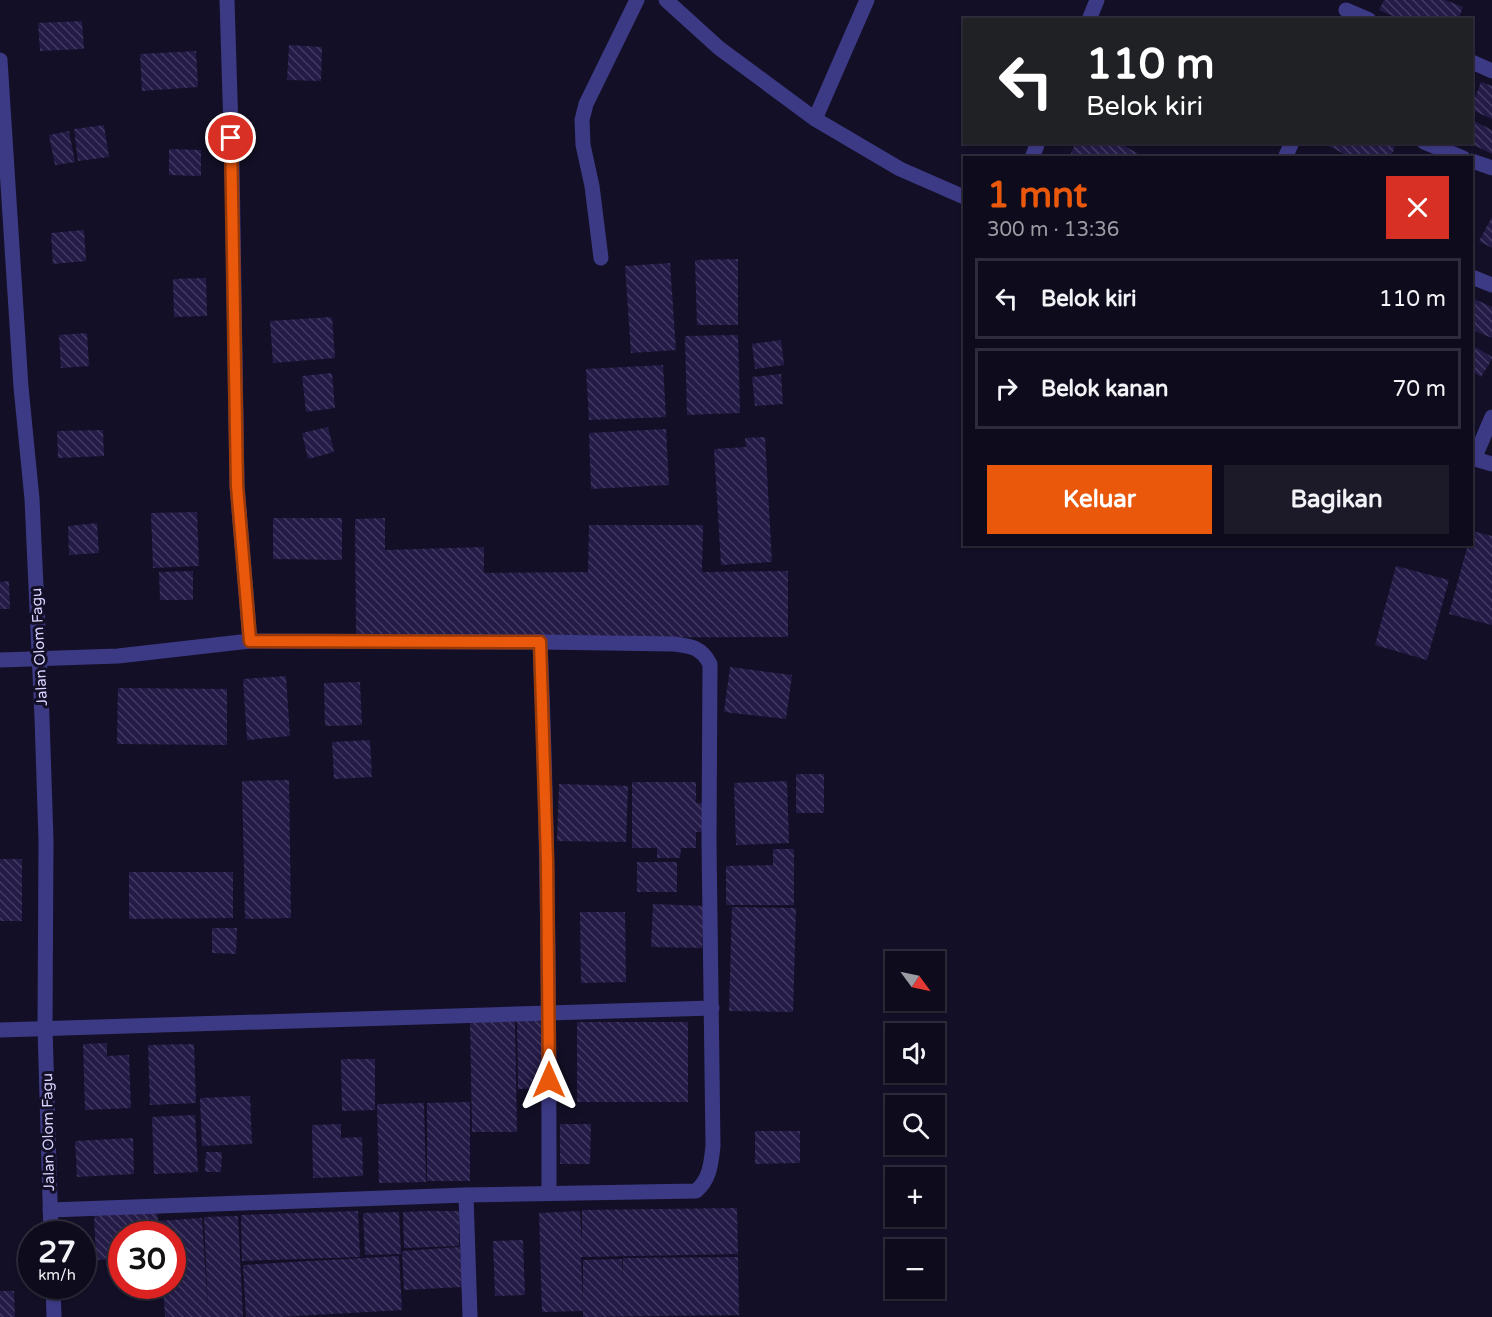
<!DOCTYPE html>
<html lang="id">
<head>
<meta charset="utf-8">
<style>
	body { margin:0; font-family:"Varela Round",sans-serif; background:#1c1929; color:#f1f3f6; height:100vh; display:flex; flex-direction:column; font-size:22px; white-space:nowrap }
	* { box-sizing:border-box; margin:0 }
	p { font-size:20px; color:#9b9ba3 }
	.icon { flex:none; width:33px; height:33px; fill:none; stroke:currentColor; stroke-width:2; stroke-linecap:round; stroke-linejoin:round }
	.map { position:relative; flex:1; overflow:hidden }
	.drawer { position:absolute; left:963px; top:156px; width:510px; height:390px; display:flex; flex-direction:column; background:#0e0b1c; border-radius:0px; box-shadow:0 2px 4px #0004,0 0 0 2px #2e2b3b }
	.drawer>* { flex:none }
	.guide { position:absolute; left:963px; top:18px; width:510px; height:126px; border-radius:0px; box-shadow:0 2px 4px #0004,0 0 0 2px #2e2b3b; background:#202124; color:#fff; overflow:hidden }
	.needle { width:39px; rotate:123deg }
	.tools { position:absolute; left:885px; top:951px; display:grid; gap:12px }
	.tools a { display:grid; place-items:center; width:60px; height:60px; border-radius:0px; background:#0e0b1c; box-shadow:0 2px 4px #0004,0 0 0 2px #2e2b3b; font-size:30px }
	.speed { position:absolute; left:18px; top:1221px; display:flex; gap:12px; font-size:30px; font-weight:700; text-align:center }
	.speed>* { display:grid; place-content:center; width:78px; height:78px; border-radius:50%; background:#0e0b1c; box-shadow:0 2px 4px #0004,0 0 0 2px #2e2b3b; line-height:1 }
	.speed small { font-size:15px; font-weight:400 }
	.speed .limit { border:9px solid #d22; background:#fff; color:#111 }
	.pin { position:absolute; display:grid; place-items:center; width:51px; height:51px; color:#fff; margin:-26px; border:3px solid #fff; border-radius:50%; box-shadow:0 2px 6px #0007 }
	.me { position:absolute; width:66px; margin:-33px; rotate:0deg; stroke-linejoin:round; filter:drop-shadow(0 0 4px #0008) }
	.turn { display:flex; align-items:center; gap:21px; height:126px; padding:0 24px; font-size:27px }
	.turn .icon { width:78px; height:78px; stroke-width:2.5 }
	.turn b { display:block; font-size:42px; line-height:51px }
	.round { display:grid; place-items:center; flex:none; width:63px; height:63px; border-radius:0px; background:#1c1929 }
	.headline { display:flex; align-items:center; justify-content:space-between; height:102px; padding:0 24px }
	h1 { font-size:36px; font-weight:700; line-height:45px; color:#ea580c }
	.primary-button { display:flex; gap:12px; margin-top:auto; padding:12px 24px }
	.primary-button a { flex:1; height:69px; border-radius:0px; background:#ea580c; color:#fff; font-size:24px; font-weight:700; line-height:69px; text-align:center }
	.primary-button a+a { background:#1c1929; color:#f1f3f6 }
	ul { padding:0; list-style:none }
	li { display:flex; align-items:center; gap:18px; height:81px; margin:0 12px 9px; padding:0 12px; border:3px solid #2e2b3b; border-radius:0px }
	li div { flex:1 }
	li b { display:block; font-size:22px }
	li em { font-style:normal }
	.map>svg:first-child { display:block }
</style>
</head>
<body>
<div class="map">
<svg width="1492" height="1317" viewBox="0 0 1492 1317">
	<defs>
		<pattern id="building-back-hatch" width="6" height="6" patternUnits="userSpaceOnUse" patternTransform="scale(1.5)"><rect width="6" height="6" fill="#241b47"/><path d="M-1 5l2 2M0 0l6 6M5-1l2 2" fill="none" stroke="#433b63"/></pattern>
	</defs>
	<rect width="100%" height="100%" fill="#130f26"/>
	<g fill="url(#building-back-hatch)">
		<path d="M 1384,0 L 1445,0 L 1463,7 L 1458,20 L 1402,20 L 1379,10 Z"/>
		<path d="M 82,21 L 84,49 L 40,51 L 38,23 Z"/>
		<path d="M 289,45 L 322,47 L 321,81 L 287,80 Z"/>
		<path d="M 196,51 L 198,87 L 142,91 L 140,54 Z"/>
		<path d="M 1481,82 L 1492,86 L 1492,119 L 1472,110 L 1472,105 Z"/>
		<path d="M 1472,120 L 1492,130 L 1492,154 L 1468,142 L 1472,142 Z"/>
		<path d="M 104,125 L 109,157 L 78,161 L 74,129 Z"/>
		<path d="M 69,131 L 75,162 L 55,165 L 49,135 Z"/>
		<path d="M 1076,142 L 1117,142 L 1146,158 L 1069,158 Z"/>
		<path d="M 1321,142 L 1386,142 L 1395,147 L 1390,158 L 1352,158 Z"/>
		<path d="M 169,149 L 201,150 L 201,176 L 169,175 Z"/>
		<path d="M 1492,217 L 1492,248 L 1479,241 Z"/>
		<path d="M 84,230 L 86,261 L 53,264 L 51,233 Z"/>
		<path d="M 738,259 L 738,325 L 697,325 L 695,260 Z"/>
		<path d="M 670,263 L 676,350 L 631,353 L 625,266 Z"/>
		<path d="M 206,278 L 207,316 L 174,317 L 173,279 Z"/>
		<path d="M 1472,298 L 1492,307 L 1492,338 L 1472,330 Z"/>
		<path d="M 332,317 L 335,358 L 273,363 L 270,321 Z"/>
		<path d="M 87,333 L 89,366 L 61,368 L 59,335 Z"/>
		<path d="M 738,335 L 740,413 L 687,415 L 685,336 Z"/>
		<path d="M 781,340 L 784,365 L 755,369 L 752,344 Z"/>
		<path d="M 1472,345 L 1492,357 L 1492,359 L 1481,377 L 1472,371 Z"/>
		<path d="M 663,365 L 666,417 L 589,420 L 586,369 Z"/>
		<path d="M 332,373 L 335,408 L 306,412 L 302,376 Z"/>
		<path d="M 781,374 L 783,404 L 755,406 L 752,377 Z"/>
		<path d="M 328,427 L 334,452 L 308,459 L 302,433 Z"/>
		<path d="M 666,429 L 669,485 L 591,489 L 589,433 Z"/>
		<path d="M 103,430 L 104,456 L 58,458 L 57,431 Z"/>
		<path d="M 765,437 L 772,562 L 721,565 L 714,449 L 746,447 L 745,438 Z"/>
		<path d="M 197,512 L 199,566 L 153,568 L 151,513 Z"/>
		<path d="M 273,518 L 342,518 L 342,560 L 273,559 Z"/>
		<path d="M 385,518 L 385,550 L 484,547 L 484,573 L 588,572 L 589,525 L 703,525 L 702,572 L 788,571 L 788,637 L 356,639 L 355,519 Z"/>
		<path d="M 97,523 L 99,553 L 69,555 L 68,526 Z"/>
		<path d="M 1472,531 L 1492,536 L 1492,625 L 1449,614 L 1468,544 L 1472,544 Z"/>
		<path d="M 1396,566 L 1449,580 L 1427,660 L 1375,645 Z"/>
		<path d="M 193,571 L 193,600 L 160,600 L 159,572 Z"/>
		<path d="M 9,581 L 10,609 L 0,609 L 0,582 Z"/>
		<path d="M 730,667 L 792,675 L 786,719 L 724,712 Z"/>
		<path d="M 286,676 L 290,736 L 247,740 L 243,679 Z"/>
		<path d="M 360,682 L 362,725 L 325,726 L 324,683 Z"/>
		<path d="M 118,688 L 227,689 L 227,745 L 117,744 Z"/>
		<path d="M 370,740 L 372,777 L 334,779 L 332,742 Z"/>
		<rect x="796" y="774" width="28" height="39"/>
		<path d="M 289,780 L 291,918 L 245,919 L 242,781 Z"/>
		<path d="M 787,781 L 789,843 L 736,845 L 734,783 Z"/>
		<path d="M 632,782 L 696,782 L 696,803 L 703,803 L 703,832 L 696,832 L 696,848 L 681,848 L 680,858 L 657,858 L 657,848 L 632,848 Z"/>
		<path d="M 559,784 L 628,786 L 626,842 L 557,841 Z"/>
		<path d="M 773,849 L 794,849 L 794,905 L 726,905 L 726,866 L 773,865 Z"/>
		<rect x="0" y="859" width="22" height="62"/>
		<rect x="637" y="862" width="40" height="30"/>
		<path d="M 129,872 L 233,872 L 233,918 L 129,919 Z"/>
		<path d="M 653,904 L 704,906 L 702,948 L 651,947 Z"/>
		<path d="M 732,907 L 796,908 L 793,1012 L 729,1011 Z"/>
		<path d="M 580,912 L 625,912 L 626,982 L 581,983 Z"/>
		<path d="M 212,928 L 237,928 L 236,954 L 212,953 Z"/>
		<path d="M 517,1017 L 545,1017 L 546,1088 L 518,1089 Z"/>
		<path d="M 515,1019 L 517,1132 L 472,1132 L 470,1020 Z"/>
		<rect x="577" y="1022" width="111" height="80"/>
		<path d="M 107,1043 L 107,1056 L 129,1055 L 131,1108 L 85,1110 L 83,1044 Z"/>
		<path d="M 194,1044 L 196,1103 L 150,1105 L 148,1045 Z"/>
		<path d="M 341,1059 L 375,1059 L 375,1110 L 342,1111 Z"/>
		<path d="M 250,1096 L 252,1144 L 202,1146 L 200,1098 Z"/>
		<path d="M 470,1102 L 470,1181 L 427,1181 L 427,1103 Z"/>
		<path d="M 424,1103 L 426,1182 L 379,1183 L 377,1104 Z"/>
		<path d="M 195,1115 L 198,1172 L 154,1174 L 152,1117 Z"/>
		<path d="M 341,1124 L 341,1138 L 362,1137 L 363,1176 L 313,1178 L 312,1125 Z"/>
		<path d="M 560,1124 L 591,1124 L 590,1164 L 560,1164 Z"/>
		<path d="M 755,1131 L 800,1131 L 800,1163 L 755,1164 Z"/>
		<path d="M 133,1138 L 134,1174 L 77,1177 L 75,1141 Z"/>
		<path d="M 206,1152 L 222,1152 L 221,1172 L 205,1172 Z"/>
		<path d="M 737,1208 L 738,1254 L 581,1257 L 583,1304 L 583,1260 L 622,1259 L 623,1280 L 623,1258 L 738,1257 L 739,1315 L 583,1317 L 583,1311 L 542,1312 L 539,1213 L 580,1211 L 582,1245 L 582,1210 Z"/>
		<path d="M 157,1209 L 158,1221 L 202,1218 L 208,1312 L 204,1217 L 238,1216 L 243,1317 L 165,1317 L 163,1286 L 172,1286 L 172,1234 L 122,1234 L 122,1259 L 96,1260 L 94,1212 Z"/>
		<path d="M 358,1211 L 360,1257 L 242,1261 L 241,1215 Z"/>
		<path d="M 429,1211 L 459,1211 L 459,1246 L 404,1248 L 403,1212 Z"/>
		<path d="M 399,1212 L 401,1254 L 365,1255 L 363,1213 Z"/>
		<path d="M 523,1240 L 525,1295 L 495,1296 L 493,1241 Z"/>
		<path d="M 460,1247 L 462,1287 L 404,1290 L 402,1251 Z"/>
		<path d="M 399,1256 L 402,1310 L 280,1317 L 246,1317 L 243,1265 Z"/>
		<path d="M 0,1291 L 14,1291 L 15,1317 L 0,1317 Z"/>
	</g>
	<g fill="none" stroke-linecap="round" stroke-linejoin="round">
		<g stroke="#3d3a85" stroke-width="15">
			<path d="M 227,0 L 232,162 L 237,486 L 250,641"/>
			<path d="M 666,0 L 719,48 L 815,119 L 900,169 L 964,197"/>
			<path d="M 1346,10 L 1369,20"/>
			<path d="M 1089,20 L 1097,0"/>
			<path d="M 0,60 L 21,387 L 32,499 L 42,718 L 46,840 L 45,1028 L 51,1234"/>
			<path d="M 1472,62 L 1492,71"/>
			<path d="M 815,119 L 867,0"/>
			<path d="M 1424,142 L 1463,158"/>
			<path d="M 1032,158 L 1038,142"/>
			<path d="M 1285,158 L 1292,142"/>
			<path d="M 1472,161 L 1492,168"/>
			<path d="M 601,258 L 592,186 L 583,145 L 582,120 L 586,104 L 637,0"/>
			<path d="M 1472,277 L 1492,285"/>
			<path d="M 1472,458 L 1492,464"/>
			<path d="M 1474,459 L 1492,417"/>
			<path d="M 540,642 C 548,826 549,1009 549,1193"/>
			<path d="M 0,660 L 118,656 L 250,641 L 540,642 L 673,644 C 691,646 701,647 710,664 L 709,841 L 713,1146 C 711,1164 710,1179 696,1191 L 466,1195 L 470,1317"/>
			<path d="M 0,1030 L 712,1008"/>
			<path d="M 50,1210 L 466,1195"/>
			<path d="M 53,1286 L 54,1317"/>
		</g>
	</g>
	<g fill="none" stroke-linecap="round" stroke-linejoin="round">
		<g stroke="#983908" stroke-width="15">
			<path id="route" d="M 231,138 L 237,486 L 250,641 L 540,642 L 547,861 L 549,1080"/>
		</g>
		<use href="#route" stroke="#ea580c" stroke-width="10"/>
	</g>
	<g text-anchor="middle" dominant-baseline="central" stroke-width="6" stroke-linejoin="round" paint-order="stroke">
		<g font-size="15" fill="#d9d4ff" stroke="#130f26">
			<text transform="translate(39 647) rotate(-93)">Jalan Olom Fagu</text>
			<text transform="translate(48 1132) rotate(-91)">Jalan Olom Fagu</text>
		</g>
	</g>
</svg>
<div class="tools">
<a><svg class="needle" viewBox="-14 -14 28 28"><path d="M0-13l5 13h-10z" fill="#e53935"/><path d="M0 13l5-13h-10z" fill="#9b9ba3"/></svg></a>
<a><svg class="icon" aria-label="sound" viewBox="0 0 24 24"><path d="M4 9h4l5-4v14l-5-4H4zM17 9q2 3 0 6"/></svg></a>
<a><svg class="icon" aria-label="search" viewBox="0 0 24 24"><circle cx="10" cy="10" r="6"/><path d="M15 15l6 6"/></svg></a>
<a>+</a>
<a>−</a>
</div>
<div class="speed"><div>27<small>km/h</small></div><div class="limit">30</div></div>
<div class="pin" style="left:231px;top:138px;background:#d93025"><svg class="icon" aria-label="arrive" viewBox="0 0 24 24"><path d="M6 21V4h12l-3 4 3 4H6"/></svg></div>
<svg class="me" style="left:549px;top:1080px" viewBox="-20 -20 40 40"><path d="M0-17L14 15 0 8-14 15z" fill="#ea580c" stroke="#fff" stroke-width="4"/></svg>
<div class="guide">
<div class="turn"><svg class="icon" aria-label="left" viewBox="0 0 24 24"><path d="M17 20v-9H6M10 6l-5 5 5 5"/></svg><div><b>110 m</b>Belok kiri</div></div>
</div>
<section class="drawer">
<div class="headline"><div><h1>1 mnt</h1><p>300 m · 13:36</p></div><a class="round" style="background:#d93025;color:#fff"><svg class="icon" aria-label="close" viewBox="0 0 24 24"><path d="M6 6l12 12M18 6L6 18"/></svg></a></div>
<ul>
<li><svg class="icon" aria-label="left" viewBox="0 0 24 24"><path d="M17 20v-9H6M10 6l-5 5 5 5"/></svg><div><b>Belok kiri</b></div><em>110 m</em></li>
<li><svg class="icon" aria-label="right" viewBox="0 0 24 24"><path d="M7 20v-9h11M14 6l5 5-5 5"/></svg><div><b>Belok kanan</b></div><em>70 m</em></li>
</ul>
<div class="primary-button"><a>Keluar</a><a>Bagikan</a></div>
</section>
</div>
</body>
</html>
